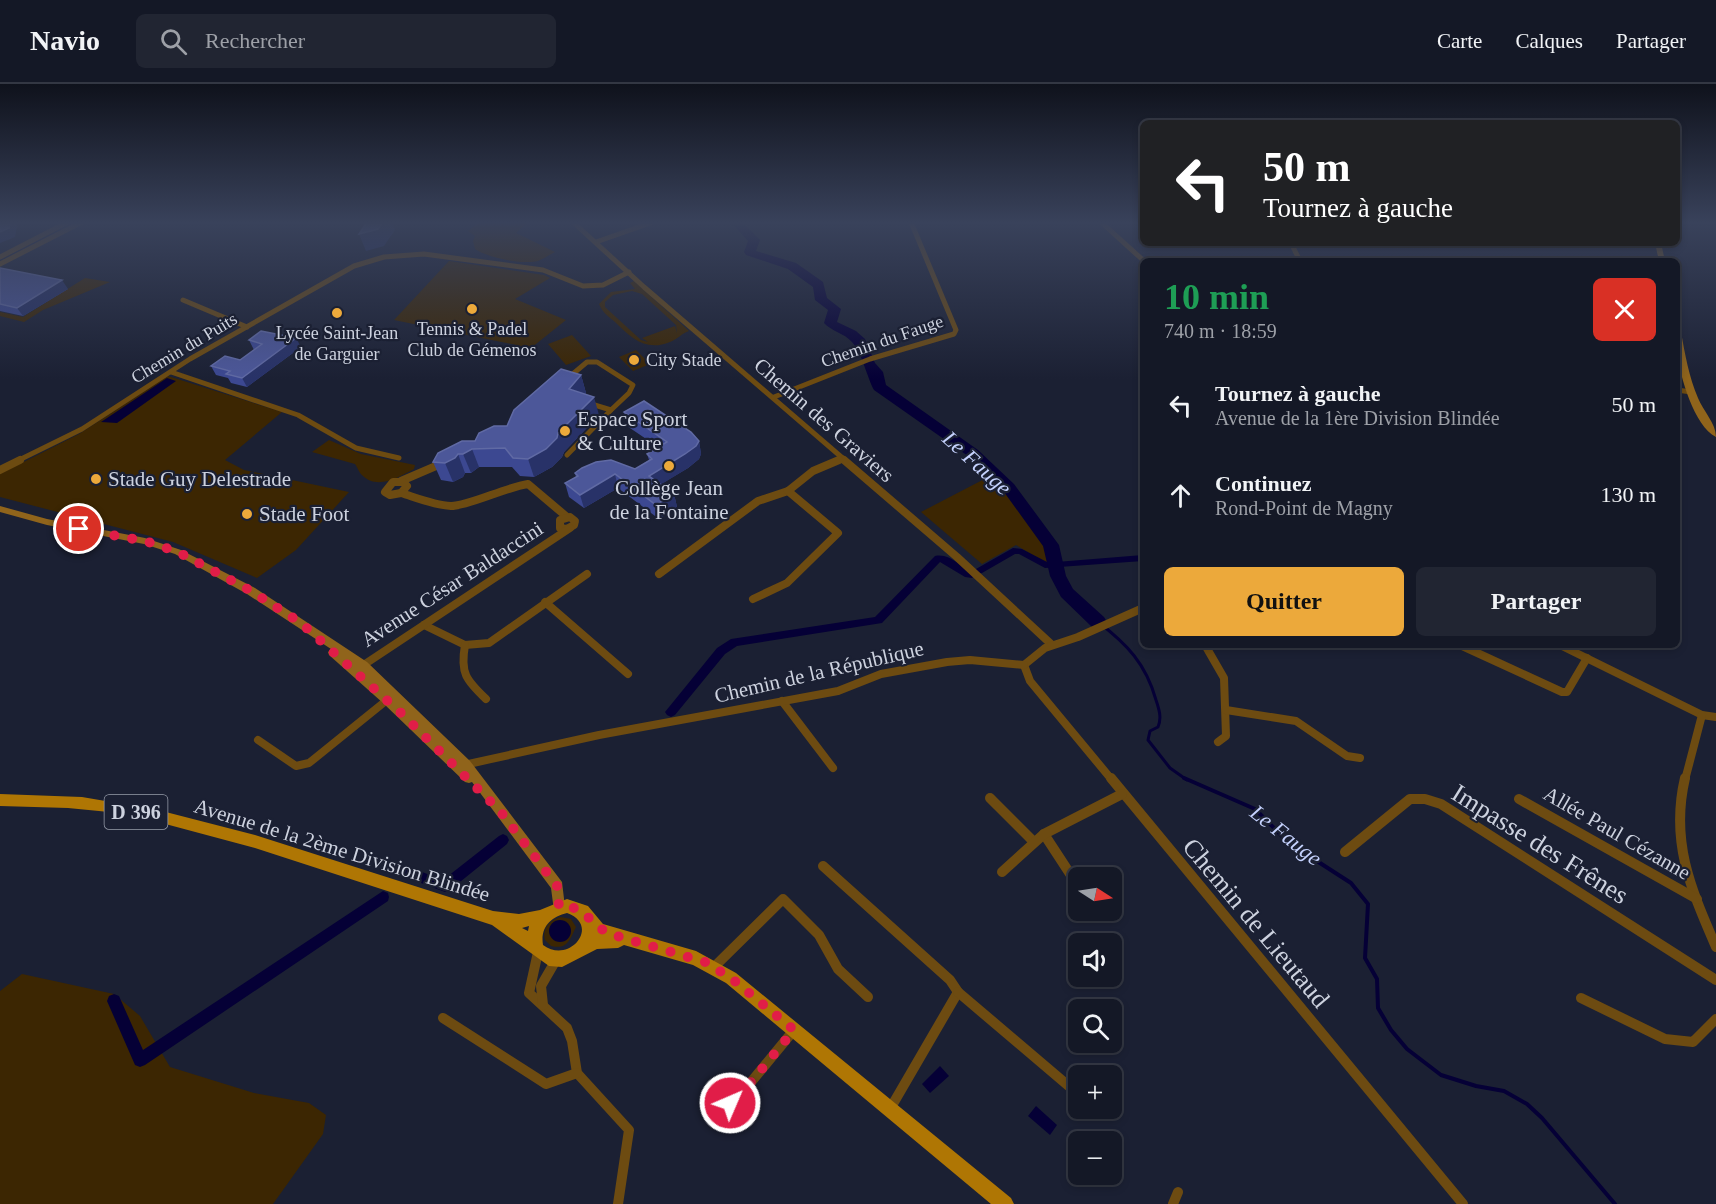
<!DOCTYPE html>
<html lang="fr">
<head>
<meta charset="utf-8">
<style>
	body { margin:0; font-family:"Times New Roman",serif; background:#212532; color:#f1f3f6; height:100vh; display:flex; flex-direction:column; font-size:22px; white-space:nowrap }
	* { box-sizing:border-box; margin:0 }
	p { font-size:20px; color:#9da0a7 }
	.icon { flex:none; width:33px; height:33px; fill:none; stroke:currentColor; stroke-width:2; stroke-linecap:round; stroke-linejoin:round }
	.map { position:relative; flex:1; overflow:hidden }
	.side { position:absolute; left:1140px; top:174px; width:540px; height:390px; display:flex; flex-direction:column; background:#141826; border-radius:9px; box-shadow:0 3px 9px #0003,0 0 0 2px #333743 }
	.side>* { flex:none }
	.hud { position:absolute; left:1140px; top:36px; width:540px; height:126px; border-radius:9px; box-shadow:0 3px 9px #0003,0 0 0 2px #333743; background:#202124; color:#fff; overflow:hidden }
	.needle { width:39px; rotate:102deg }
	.fabs { position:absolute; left:1068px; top:783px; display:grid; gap:12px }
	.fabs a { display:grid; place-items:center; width:54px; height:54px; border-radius:9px; background:#141826; box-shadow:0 3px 9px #0003,0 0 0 2px #333743; font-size:30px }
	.pin { position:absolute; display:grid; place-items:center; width:51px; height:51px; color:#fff; margin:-26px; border:3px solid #fff; border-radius:50%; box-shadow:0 2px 6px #0007 }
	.me { position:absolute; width:66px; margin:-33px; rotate:45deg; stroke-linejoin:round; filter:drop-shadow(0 0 4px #0008) }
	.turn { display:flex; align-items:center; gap:21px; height:126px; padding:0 24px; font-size:27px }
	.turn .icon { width:78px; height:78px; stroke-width:2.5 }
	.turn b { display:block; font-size:42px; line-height:51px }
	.round { display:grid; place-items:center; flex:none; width:63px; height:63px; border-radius:9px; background:#212532 }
	.headline { display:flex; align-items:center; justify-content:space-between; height:102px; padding:0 24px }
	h1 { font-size:36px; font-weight:700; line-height:45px; color:#1e9e55 }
	.button { display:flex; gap:12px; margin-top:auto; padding:12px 24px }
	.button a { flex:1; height:69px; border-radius:9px; background:#eca93b; color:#111; font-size:24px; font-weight:700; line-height:69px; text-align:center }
	.button a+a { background:#212532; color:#f1f3f6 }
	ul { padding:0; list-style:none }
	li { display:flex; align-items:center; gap:18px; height:90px; padding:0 24px }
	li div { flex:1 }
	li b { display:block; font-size:22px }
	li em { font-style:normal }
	header { display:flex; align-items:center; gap:36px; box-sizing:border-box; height:84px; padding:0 30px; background:#141826; border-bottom:2px solid #333743 }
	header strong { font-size:28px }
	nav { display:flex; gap:33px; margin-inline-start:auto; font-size:21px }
	.search { width:420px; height:54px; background:#212532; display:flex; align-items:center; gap:15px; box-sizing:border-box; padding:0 21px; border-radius:9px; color:#9da0a7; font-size:22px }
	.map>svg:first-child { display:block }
</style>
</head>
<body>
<header>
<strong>Navio</strong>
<div class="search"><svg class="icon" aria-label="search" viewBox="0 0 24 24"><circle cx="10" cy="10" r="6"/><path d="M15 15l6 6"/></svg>Rechercher</div>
<nav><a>Carte</a><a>Calques</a><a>Partager</a></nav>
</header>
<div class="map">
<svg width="1716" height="1120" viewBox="0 0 1716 1120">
	<rect width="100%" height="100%" fill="#1b2033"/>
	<g fill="#3c2602" fill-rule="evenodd">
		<path d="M 480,138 L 528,138 L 516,149 L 555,168 C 549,171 543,175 538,177 C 522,181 486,173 475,165 L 473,157 L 475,152 L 468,147 Z"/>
		<path d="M 449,177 L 544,191 L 550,194 L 515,215 L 566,236 L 531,264 L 394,236 Z"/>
		<path d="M 85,194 L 110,198 L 43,226 L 24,238 L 0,232 L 0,228 L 23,233 Z"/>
		<path d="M 634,197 L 689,247 C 682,249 678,255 670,258 C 646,268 631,254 615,238 C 609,233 602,228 599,220 L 611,208 L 635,205 L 630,199 ZM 632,207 L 642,210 L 676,241 L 677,249 L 675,242 L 642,254 L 648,258 L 641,256 L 605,223 L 605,218 L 613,211 Z"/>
		<path d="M 572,251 L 591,272 L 566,281 L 548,260 Z"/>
		<path d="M 636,266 L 650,280 L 633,287 L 619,273 Z"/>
		<path d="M 168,292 L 282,328 L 225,376 L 244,386 L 349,408 L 296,466 L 257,494 L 173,458 L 0,413 L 0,390 L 79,350 Z"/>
		<path d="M 329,356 L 361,370 L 415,381 L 414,385 C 399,393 378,406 363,392 C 359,389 358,384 355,380 L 312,368 Z"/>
		<path d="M 994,390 C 1018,414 1047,445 1053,479 L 1044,478 L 1016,461 L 982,480 L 921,428 Z"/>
		<path d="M 561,833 L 571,835 L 576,843 C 570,855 568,866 551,862 L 545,856 C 542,844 550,836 561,833 Z"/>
		<path d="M 22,890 L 114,910 L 140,932 L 170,983 L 254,1009 L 309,1019 L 326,1031 L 323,1050 L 273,1120 L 0,1120 L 0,907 Z"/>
	</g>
	<g fill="#050036">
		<path d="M 167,294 L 176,297 L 117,339 L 101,338 Z"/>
		<circle cx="560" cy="847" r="11"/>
		<path d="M 940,982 L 949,992 L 930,1009 L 922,1000 Z"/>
		<path d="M 1036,1022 L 1057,1041 L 1050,1051 L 1028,1032 Z"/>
	</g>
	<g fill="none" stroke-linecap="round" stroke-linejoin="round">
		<path stroke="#050036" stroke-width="3" d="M 1098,538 C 1127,560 1146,580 1156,616 C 1159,625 1162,634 1158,643 L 1150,647 L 1148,656 L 1170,684 L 1187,696"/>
		<path stroke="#050036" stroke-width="4" d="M 1184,694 L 1255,725 L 1289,759 L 1351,799 L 1368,820 L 1365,874 L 1377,895 L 1378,924 L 1391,946 L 1407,965 L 1441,991 L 1476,1002 L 1504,1007 L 1527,1020 L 1542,1034 L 1615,1120"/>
		<g fill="#050036" fill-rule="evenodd">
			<path d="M 1013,464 L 1022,465 L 1047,478 L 1056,478 L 1143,471 L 1143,477 L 1045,484 L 1019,470 L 1015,470 L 982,489 L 977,490 L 972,494 L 965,493 L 940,478 L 882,539 L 737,562 L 725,570 L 675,631 L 671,633 L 667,631 L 665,628 L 717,564 L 731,555 L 875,533 L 935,472 C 951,469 960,484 974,487 L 976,485 Z"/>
			<path d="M 503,750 L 507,752 L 509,756 L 507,760 L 450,806 L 445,808 L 405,793 L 403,789 L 405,785 L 409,783 L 443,796 L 499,752 Z"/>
			<path d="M 383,807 L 388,809 L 389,813 L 388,817 L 145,981 L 140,983 L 135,981 L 107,917 L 109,912 L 114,910 L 119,912 L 143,966 Z"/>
		</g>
		<path fill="#050036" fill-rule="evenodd" d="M 731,138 L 742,138 L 760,156 L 756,167 L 796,179 L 823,198 L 827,214 L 841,225 L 837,238 L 856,247 L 865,255 L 875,279 L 883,288 L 886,301 L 978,366 L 1014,400 L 1059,461 L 1066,492 L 1073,505 L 1104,533 L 1107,538 L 1104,543 L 1098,545 L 1092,543 L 1061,513 L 1050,492 L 1043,462 L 1004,408 L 968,372 L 874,306 C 867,293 862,269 852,258 C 844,249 831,247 824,239 L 828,226 L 815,216 L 813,203 L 788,185 L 746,171 L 744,168 L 748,157 Z"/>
		<g stroke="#6d4b11" stroke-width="5">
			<path d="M 573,138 L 644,203 L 846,377"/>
			<path d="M 1101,138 L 1144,177"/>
			<path d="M 596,158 L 653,138"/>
			<path d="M 1291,159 L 1300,177"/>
			<path d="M 0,173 L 68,138"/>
			<path d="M 0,180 L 82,138"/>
			<path d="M 183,216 L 247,243"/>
			<path d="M 171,288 L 298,331 L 356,364 L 399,374"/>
			<path d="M 568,294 L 587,278 L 597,278 L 633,301 L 629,309 L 611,326 L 588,319"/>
			<path d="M 1677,306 L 1691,308"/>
			<path d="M 774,313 L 870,275 L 954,250 L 956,246 L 911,138"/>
			<path d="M 567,371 L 611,326"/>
			<path d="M 17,377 L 82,345 L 190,275 L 354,182 L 384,173 L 424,170 L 543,186 L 583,202 L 603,201 L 629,188"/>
			<path d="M 835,377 L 843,374"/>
		</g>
		<g stroke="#6d4b11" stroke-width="8">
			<path d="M 844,376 L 957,473 L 1051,560"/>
			<path d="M 0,386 L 20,376"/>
			<path d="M 401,397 L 443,379"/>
			<path d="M 393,398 L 403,398 L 407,402 L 401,409 L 390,411 L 385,408 Z"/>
			<path d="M 401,409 C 417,414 434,421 451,422 C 469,422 506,403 528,400 L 567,433"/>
			<path d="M 570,433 L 575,437 L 574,441 L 567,445 L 560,444 L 560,436 Z"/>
			<path d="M 659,490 L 758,417 L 788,407 L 813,387 L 839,376"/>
			<path d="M 753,515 L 787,499 L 838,449 L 788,407"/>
			<path d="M 545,518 L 628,590"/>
			<path d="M 424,541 L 465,561 L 489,559 L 587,490"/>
			<path d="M 465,561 C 460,589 466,596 486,615"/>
			<path d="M 1205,561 L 1224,594 L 1226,652 L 1218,658"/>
			<path d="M 1460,561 L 1562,608 L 1567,608 L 1587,574"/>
			<path d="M 1560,561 L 1702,631 L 1716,633"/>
			<path d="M 1024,581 L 1030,597 L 1112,696"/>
			<path d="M 1024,581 L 1045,564 L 1078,553 L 1143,524"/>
			<path d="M 359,584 L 570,444"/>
			<path d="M 782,617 L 833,684"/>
			<path d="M 1226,626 L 1296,637 L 1347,672 L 1360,674"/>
			<path d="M 258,656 L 296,682 L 309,679 L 387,616"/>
			<path d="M 464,681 L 599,651 L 838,607 L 881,590 L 947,578 L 970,576 L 1024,581"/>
			<path d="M 1685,696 L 1702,631"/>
		</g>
		<g stroke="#6d4b11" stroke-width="10">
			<path d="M 1111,694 L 1463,1120"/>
			<path d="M 1685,694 C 1670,758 1691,805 1716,863"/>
			<path d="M 990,714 L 1034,758"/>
			<path d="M 1519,715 L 1697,815"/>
			<path d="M 1044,750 L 1078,802"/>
			<path d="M 1345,768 L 1410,715 L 1425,715 L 1441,720 L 1716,896"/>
			<path d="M 823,782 L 950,896 L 958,908 L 890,1025"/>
			<path d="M 1002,788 L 1044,750 L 1122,710"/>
			<path d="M 538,868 L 529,909 L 567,944 L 572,957 L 577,989 L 629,1046 L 618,1120"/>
			<path d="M 714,883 L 783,815 L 819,851 L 838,885 L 868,913"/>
			<path d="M 958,908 L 1078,1010"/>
			<path d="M 1581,914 L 1665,955 L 1693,958 L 1716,935"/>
			<path d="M 543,921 L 541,902 L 556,876"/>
			<path d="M 443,934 L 546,1000 L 577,989"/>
			<path d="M 713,1035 L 747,1003 L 794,946"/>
			<path d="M 1173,1120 L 1178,1108"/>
		</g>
		<g fill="#90641b" fill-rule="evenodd">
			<path d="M 1655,159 L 1661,159 L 1665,177 L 1659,177 Z"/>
			<path d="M 1677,246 L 1681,248 C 1685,270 1689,293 1698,314 C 1703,327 1716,339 1716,353 C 1694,342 1680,292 1677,269 C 1676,262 1677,253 1677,246 Z"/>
			<path d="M 0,422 L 47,435 L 145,454 L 181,466 L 255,504 L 367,578 L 470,677 L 562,798 L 565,823 L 564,827 L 559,829 L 554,827 L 551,804 L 472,698 L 469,699 L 465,698 L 383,619 L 329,571 L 328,568 L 331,565 L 247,510 L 175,470 L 144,460 L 47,441 L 0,428 Z"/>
		</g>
		<path fill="#af7604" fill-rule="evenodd" d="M 0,710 L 82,713 L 158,726 L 255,751 L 493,827 L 519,830 L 540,826 L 567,815 L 588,822 L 603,840 L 696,867 L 736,889 L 1011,1114 L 1014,1120 L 991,1120 L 726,899 L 693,881 L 624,861 L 618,864 L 597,865 L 562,883 L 549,882 L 492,841 L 255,764 L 158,738 L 109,728 L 68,724 L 0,722 ZM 567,829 C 601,841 570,881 543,861 C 540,843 551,833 567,829 ZM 529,842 L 528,847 L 522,844 Z"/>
	</g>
	<g fill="#3c4891">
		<path d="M 0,184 L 68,205 L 23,232 L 0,227 Z"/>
		<path d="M 249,256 L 301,263 L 247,303 L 231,299 L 228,294 L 216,291 L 211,282 L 240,276 L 254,266 Z"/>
		<path d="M 581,291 L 586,309 L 585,310 L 599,331 L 564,368 L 562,373 L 552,383 L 534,393 L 520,392 L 512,383 L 479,383 L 471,389 L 465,389 L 463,393 L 453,398 L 441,396 L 433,378 L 507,342 Z"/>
		<path d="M 624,328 L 699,357 L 701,370 L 699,375 L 688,384 L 661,400 L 674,410 L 677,423 L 659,435 L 618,404 L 584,424 L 569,413 L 565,399 L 576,393 L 575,389 L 635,385 L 649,376 L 647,370 L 658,363 L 627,342 Z"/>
	</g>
	<g fill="#283268">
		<path d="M 10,138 L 18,138 L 15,153 L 0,159 L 0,148 Z"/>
		<path d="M 382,138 L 392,138 L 395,146 L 384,162 L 366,167 L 359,150 Z"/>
		<path d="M 62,196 L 68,205 L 23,232 L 17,224 Z"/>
		<path d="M 296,254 L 301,263 L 247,303 L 242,294 Z"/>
		<path d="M 581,291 L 586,309 L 574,324 L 569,305 Z"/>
		<path d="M 594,313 L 599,331 L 564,368 L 562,373 L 552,383 L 534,393 L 528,375 Z"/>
		<path d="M 699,357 L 701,370 L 699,375 L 688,384 L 652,406 L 649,392 Z"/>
		<path d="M 472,365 L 479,383 L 471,389 L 463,370 Z"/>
		<path d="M 458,370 L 465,389 L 463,393 L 453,398 L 445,379 Z"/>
		<path d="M 615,390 L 618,404 L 584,424 L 580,411 Z"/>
		<path d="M 674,410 L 677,423 L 659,435 L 656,421 Z"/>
	</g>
	<g fill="#4c5799" stroke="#606aa4" stroke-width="1.5">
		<path d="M 0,138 L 10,138 L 9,144 L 0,148 Z"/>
		<path d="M 367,138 L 382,138 L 378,145 L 359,150 Z"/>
		<path d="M 0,184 L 62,196 L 17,224 L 0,220 Z"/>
		<path d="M 261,247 L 296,254 L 242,294 L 226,290 L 230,287 L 211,282 L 225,272 L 240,276 L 262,260 L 249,256 Z"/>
		<path d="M 561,285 L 581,291 L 569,305 L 594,313 L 558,349 L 557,354 L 546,365 L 528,375 L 513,374 L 505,364 L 472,365 L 463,370 L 458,370 L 455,374 L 445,379 L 433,378 L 438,369 L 462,357 L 475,357 L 479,349 L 494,342 L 507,342 L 514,326 Z"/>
		<path d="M 644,317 L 691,348 L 699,357 L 696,362 L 685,370 L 649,392 L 674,410 L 656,421 L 615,390 L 580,411 L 565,399 L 578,392 L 575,389 L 582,384 L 596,378 L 611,376 L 635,385 L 652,375 L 647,370 L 667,358 L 624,328 Z"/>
	</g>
	<linearGradient id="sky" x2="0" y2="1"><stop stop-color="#0f121c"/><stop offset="0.47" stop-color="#39425b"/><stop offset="1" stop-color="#39425b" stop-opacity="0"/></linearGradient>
	<rect width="1716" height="295" fill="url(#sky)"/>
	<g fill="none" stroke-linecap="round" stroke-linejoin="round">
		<path stroke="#e11d48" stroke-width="10" stroke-dasharray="0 18" d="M 79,445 L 145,457 L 178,468 L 251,507 L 301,539 L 401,629 L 500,727 L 557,802 L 559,823 C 584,819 590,841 610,850 L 705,878 L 731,894 L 794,946 L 747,1003 L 730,1019"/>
	</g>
	<g fill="#eca93b" stroke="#1b2033" stroke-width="2">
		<circle cx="472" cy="225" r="6"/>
		<circle cx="337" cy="229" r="6"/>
		<circle cx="634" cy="276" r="6"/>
		<circle cx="565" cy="347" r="6"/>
		<circle cx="669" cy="382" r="6"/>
		<circle cx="96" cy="395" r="6"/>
		<circle cx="247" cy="430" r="6"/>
	</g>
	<g text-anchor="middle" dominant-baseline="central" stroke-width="4.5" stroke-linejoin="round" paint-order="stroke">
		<g font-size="18" fill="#cdd2df" stroke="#1b2033">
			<text x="472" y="245">Tennis &amp; Padel<tspan x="472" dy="21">Club de Gémenos</tspan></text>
			<text x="337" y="249">Lycée Saint-Jean<tspan x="337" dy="21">de Garguier</tspan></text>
			<text x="646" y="276" text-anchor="start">City Stade</text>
		</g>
		<g font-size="18" fill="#cdd2df" stroke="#1b2033">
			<text transform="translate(882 257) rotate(-19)">Chemin du Fauge</text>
			<text transform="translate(184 264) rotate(-31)">Chemin du Puits</text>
		</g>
		<rect fill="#1b2033" stroke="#989dab" stroke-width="1.5" x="104.5" y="711" width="63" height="34" rx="4.5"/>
		<g font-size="20" font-weight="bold" fill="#cdd2df">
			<text x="136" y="728">D 396</text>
		</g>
		<g font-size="21" fill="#cdd2df" stroke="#1b2033" text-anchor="start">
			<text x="577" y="335">Espace Sport<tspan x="577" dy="24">&amp; Culture</tspan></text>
			<text x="108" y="395">Stade Guy Delestrade</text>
			<text x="669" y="404" text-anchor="middle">Collège Jean<tspan x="669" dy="24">de la Fontaine</tspan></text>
			<text x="259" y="430">Stade Foot</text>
		</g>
		<g font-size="21" fill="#cdd2df" stroke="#1b2033">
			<text transform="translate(824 336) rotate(41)">Chemin des Graviers</text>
			<text transform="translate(452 500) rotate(-33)">Avenue César Baldaccini</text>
			<text transform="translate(819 588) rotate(-13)">Chemin de la République</text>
			<text transform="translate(1617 749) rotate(30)">Allée Paul Cézanne</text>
			<text transform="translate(342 766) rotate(17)">Avenue de la 2ème Division Blindée</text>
		</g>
		<g font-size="22" font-style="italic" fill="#c5d2fe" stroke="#1b2033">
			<text transform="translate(977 379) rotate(42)">Le Fauge</text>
			<text transform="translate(1286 751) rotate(38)">Le Fauge</text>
		</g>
		<g font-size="26" fill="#cdd2df" stroke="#1b2033">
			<text transform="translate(1540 760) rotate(32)">Impasse des Frênes</text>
			<text transform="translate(1256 839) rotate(50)">Chemin de Lieutaud</text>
		</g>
	</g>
</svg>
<div class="fabs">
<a><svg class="needle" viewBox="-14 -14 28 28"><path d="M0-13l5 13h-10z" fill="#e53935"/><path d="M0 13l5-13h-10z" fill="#9da0a7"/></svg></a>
<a><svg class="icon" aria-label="sound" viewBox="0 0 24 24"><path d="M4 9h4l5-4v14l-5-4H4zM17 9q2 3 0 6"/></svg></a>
<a><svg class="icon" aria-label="search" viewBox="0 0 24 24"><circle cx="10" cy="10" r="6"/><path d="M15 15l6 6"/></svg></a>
<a>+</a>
<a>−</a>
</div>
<div class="pin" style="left:79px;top:445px;background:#d93025"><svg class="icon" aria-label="arrive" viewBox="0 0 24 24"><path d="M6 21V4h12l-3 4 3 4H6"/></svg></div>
<svg class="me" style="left:730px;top:1019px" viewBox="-20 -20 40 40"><circle r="17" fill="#e11d48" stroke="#fff" stroke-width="3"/><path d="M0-11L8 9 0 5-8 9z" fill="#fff"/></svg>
<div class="hud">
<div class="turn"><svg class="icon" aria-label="left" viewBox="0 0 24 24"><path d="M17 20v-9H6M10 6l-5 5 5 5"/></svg><div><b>50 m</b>Tournez à gauche</div></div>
</div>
<section class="side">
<div class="headline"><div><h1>10 min</h1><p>740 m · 18:59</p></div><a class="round" style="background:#d93025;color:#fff"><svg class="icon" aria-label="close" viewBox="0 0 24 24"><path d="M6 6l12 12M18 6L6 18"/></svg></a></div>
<ul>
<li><svg class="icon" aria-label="left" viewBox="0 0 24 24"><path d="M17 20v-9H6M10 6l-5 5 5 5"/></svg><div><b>Tournez à gauche</b><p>Avenue de la 1ère Division Blindée</p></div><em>50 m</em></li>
<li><svg class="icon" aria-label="ahead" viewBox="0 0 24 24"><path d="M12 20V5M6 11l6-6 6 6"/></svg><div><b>Continuez</b><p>Rond-Point de Magny</p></div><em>130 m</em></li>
</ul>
<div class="button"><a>Quitter</a><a>Partager</a></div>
</section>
</div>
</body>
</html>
